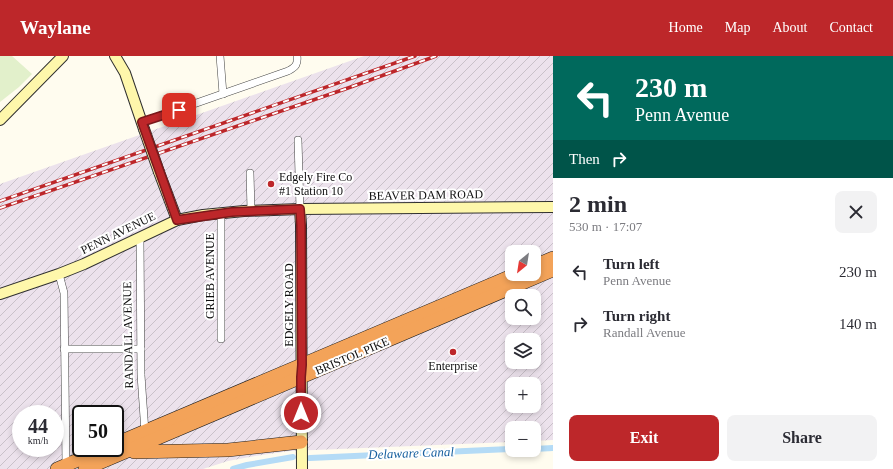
<!DOCTYPE html>
<html lang="en">
<head>
<meta charset="utf-8">
<style>
	body { margin:0; font-family:"Times New Roman",serif; background:#f2f2f3; color:#2b2b33; height:100vh; display:flex; flex-direction:column; font-size:15px; white-space:nowrap }
	* { box-sizing:border-box; margin:0 }
	p { font-size:13px; color:#7c7c81 }
	.icon { flex:none; width:22px; height:22px; fill:none; stroke:currentColor; stroke-width:2; stroke-linecap:round; stroke-linejoin:round }
	.map { position:relative; flex:1; overflow:hidden }
	.sheet { display:flex; flex-direction:column; background:#fff; width:340px }
	.sheet>* { flex:none }
	.hud { background:#00695c; color:#fff; overflow:hidden }
	.needle { width:26px; rotate:210deg }
	.buttons { position:absolute; left:505px; top:189px; display:grid; gap:8px }
	.buttons a { display:grid; place-items:center; width:36px; height:36px; border-radius:8px; background:#fff; box-shadow:0 2px 6px #0003; font-size:20px }
	.speed { position:absolute; left:12px; top:349px; display:flex; gap:8px; font-size:20px; font-weight:700; text-align:center }
	.speed>* { display:grid; place-content:center; width:52px; height:52px; border-radius:50%; background:#fff; box-shadow:0 2px 6px #0003; line-height:1 }
	.speed small { font-size:10px; font-weight:400 }
	.speed .limit { border:2px solid #111; border-radius:6px; background:#fff; color:#111 }
	.pin { position:absolute; display:grid; place-items:center; width:34px; height:34px; color:#fff; margin:-17px; border-radius:8px; box-shadow:0 2px 6px #0006 }
	.me { position:absolute; width:44px; margin:-22px; rotate:0deg; stroke-linejoin:round; filter:drop-shadow(0 0 3px #0008) }
	.turn { display:flex; align-items:center; gap:14px; height:84px; padding:0 16px; font-size:18px }
	.turn .icon { width:52px; height:52px; stroke-width:2.5 }
	.turn b { display:block; font-size:28px; line-height:34px }
	.then { display:flex; align-items:center; height:38px; padding:0 16px; background:#0003; gap:8px; font-size:15px }
	.round { display:grid; place-items:center; flex:none; width:42px; height:42px; border-radius:8px; background:#f2f2f3 }
	.summary { display:flex; align-items:center; justify-content:space-between; height:68px; padding:0 16px }
	h1 { font-size:24px; font-weight:600; line-height:30px }
	.action { display:flex; gap:8px; margin-top:auto; padding:8px 16px }
	.action a { flex:1; height:46px; border-radius:8px; background:#bd272a; color:#fff; font-size:16px; font-weight:600; line-height:46px; text-align:center }
	.action a+a { background:#f2f2f3; color:#2b2b33 }
	ul { padding:0; list-style:none }
	li { display:flex; align-items:center; gap:12px; height:52px; padding:0 16px }
	li div { flex:1 }
	li b { display:block; font-size:15px }
	li em { font-style:normal }
	header { display:flex; align-items:center; gap:24px; box-sizing:border-box; height:56px; padding:0 20px; background:#bd272a; color:#fff }
	header strong { font-size:19px }
	nav { display:flex; gap:22px; margin-inline-start:auto; font-size:14px }
	main { display:flex; flex:1; min-height:0 }
	.map>svg:first-child { display:block }
</style>
</head>
<body>
<header>
<strong>Waylane</strong>
<nav><a>Home</a><a>Map</a><a>About</a><a>Contact</a></nav>
</header>
<main>
<div class="map">
<svg width="553" height="413" viewBox="0 0 553 413">
	<defs>
		<pattern id="industrial-furrows" width="10" height="10" patternUnits="userSpaceOnUse"><rect width="10" height="10" fill="#ece2ec"/><path d="M-1 1l2-2M0 10L10 0M9 11l2-2" fill="none" stroke="#c9c1c9"/></pattern>
	</defs>
	<rect width="100%" height="100%" fill="#fffcef"/>
	<path fill="url(#industrial-furrows)" fill-rule="evenodd" d="M 364,0 L 553,0 L 553,384 L 534,385 L 534,372 L 512,372 L 512,386 L 290,395 L 255,400 L 228,405 L 203,413 L 0,413 L 0,128 ZM 512,196 L 534,196 L 534,218 L 512,218 ZM 512,240 L 534,240 L 534,262 L 512,262 ZM 512,284 L 534,284 L 534,306 L 512,306 ZM 512,328 L 534,328 L 534,350 L 512,350 ZM 21,358 L 55,358 L 55,392 L 21,392 ZM 81,358 L 115,358 L 115,392 L 81,392 Z"/>
	<path fill="#e2f0cb" d="M 0,0 L 12,0 L 32,18 L 19,31 L 0,46 Z"/>
	<g fill="none" stroke-linecap="round" stroke-linejoin="round">
		<g stroke="#b4dbf6" stroke-width="6">
			<path d="M 534,393 L 553,392"/>
			<path d="M 310,402 L 512,393"/>
			<path d="M 233,413 L 247,409 L 293,401"/>
		</g>
		<g stroke="#414141" stroke-width="8">
			<g id="street">
				<path d="M 220,0 L 223,38"/>
				<path d="M 142,66 L 288,15 C 296,11 298,8 297,0"/>
				<path d="M 298,84 L 300,153"/>
				<path d="M 250,117 L 251,154"/>
				<path d="M 221,157 L 221,283"/>
				<path d="M 140,182 L 141,319 L 145,376"/>
				<path d="M 59,218 L 64,237 L 66,409"/>
				<path d="M 64,293 L 141,293"/>
			</g>
		</g>
		<g stroke="#303030" stroke-width="12">
			<g id="secondary">
				<path d="M 115,0 L 125,17 L 144,73"/>
				<path d="M 0,64 L 63,0"/>
				<path d="M 159,116 L 177,164"/>
				<path d="M 300,153 L 301,169 C 302,250 301,332 302,413"/>
				<path d="M 0,238 L 59,218 L 84,208 L 177,164 L 203,159 L 244,155 L 300,153 L 553,151"/>
			</g>
		</g>
		<g stroke="#1f1f1f" stroke-width="14">
			<g id="highway">
				<path d="M 534,210 L 553,202"/>
				<path d="M 115,388 L 516,218"/>
				<path d="M 134,396 L 228,394 L 301,386"/>
				<path d="M 57,413 L 106,392"/>
				<path d="M 85,413 L 553,214"/>
			</g>
		</g>
		<use href="#street" stroke="#fff" stroke-width="7"/>
		<use href="#secondary" stroke="#fef7ab" stroke-width="10"/>
		<use href="#highway" stroke="#f3a359" stroke-width="13"/>
		<g stroke="#bd272a" stroke-width="3.5">
			<g id="rail">
				<path d="M 0,145 L 415,0"/>
				<path d="M 0,152 L 348,32 L 436,0"/>
			</g>
		</g>
		<use href="#rail" stroke="#fff" stroke-width="2" stroke-dasharray="6" stroke-linecap="butt"/>
		<g stroke="#303030" stroke-width="12" stroke-linecap="butt">
			<path id="secondary-bridge" d="M 144,73 L 159,116"/>
		</g>
		<use href="#secondary-bridge" stroke="#fef7ab" stroke-width="10"/>
	</g>
	<g fill="none" stroke-linecap="round" stroke-linejoin="round">
		<g stroke="#7b191b" stroke-width="10">
			<path id="route" d="M 179,54 L 142,66 L 177,164 L 232,156 L 300,153 L 301,169 L 302,309 L 301,321 L 301,357"/>
		</g>
		<use href="#route" stroke="#bd272a" stroke-width="7"/>
	</g>
	<g fill="#bd272a" stroke="#fff" stroke-width="1.5">
		<circle cx="271" cy="128" r="4"/>
		<circle cx="453" cy="296" r="4"/>
	</g>
	<g text-anchor="middle" dominant-baseline="central" stroke-width="4" stroke-linejoin="round" paint-order="stroke">
		<g font-size="12" fill="#0e0e0e" stroke="#fff" text-anchor="start">
			<text x="279" y="121">Edgely Fire Co<tspan x="279" dy="14">#1 Station 10</tspan></text>
			<text x="453" y="310" text-anchor="middle">Enterprise</text>
		</g>
		<g font-size="12" fill="#0e0e0e" stroke="#fff">
			<text transform="translate(426 139) rotate(-1)">BEAVER DAM ROAD</text>
			<text transform="translate(118 177) rotate(-26)">PENN AVENUE</text>
			<text transform="translate(210 220) rotate(-90)">GRIEB AVENUE</text>
			<text transform="translate(289 249) rotate(-90)">EDGELY ROAD</text>
			<text transform="translate(128 279) rotate(-91)">RANDALL AVENUE</text>
			<text transform="translate(352 300) rotate(-23)">BRISTOL PIKE</text>
		</g>
		<g font-size="13" font-style="italic" fill="#18609f" stroke="#fff">
			<text transform="translate(411 397) rotate(-2)">Delaware Canal</text>
		</g>
	</g>
</svg>
<div class="buttons">
<a><svg class="needle" viewBox="-14 -14 28 28"><path d="M0-13l5 13h-10z" fill="#e53935"/><path d="M0 13l5-13h-10z" fill="#7c7c81"/></svg></a>
<a><svg class="icon" aria-label="search" viewBox="0 0 24 24"><circle cx="10" cy="10" r="6"/><path d="M15 15l6 6"/></svg></a>
<a><svg class="icon" aria-label="layers" viewBox="0 0 24 24"><path d="M12 4l9 5-9 5-9-5zM3 14l9 5 9-5"/></svg></a>
<a>+</a>
<a>−</a>
</div>
<div class="speed"><div>44<small>km/h</small></div><div class="limit">50</div></div>
<div class="pin" style="left:179px;top:54px;background:#d93025"><svg class="icon" aria-label="arrive" viewBox="0 0 24 24"><path d="M6 21V4h12l-3 4 3 4H6"/></svg></div>
<svg class="me" style="left:301px;top:357px" viewBox="-20 -20 40 40"><circle r="17" fill="#bd272a" stroke="#fff" stroke-width="3"/><path d="M0-11L8 9 0 5-8 9z" fill="#fff"/></svg>
</div>
<section class="sheet">
<div class="hud">
<div class="turn"><svg class="icon" aria-label="left" viewBox="0 0 24 24"><path d="M17 20v-9H6M10 6l-5 5 5 5"/></svg><div><b>230 m</b>Penn Avenue</div></div>
<div class="then">Then<svg class="icon" aria-label="right" viewBox="0 0 24 24"><path d="M7 20v-9h11M14 6l5 5-5 5"/></svg></div>
</div>
<div class="summary"><div><h1>2 min</h1><p>530 m · 17:07</p></div><a class="round"><svg class="icon" aria-label="close" viewBox="0 0 24 24"><path d="M6 6l12 12M18 6L6 18"/></svg></a></div>
<ul>
<li><svg class="icon" aria-label="left" viewBox="0 0 24 24"><path d="M17 20v-9H6M10 6l-5 5 5 5"/></svg><div><b>Turn left</b><p>Penn Avenue</p></div><em>230 m</em></li>
<li><svg class="icon" aria-label="right" viewBox="0 0 24 24"><path d="M7 20v-9h11M14 6l5 5-5 5"/></svg><div><b>Turn right</b><p>Randall Avenue</p></div><em>140 m</em></li>
</ul>
<div class="action"><a>Exit</a><a>Share</a></div>
</section>
</main>
</body>
</html>
